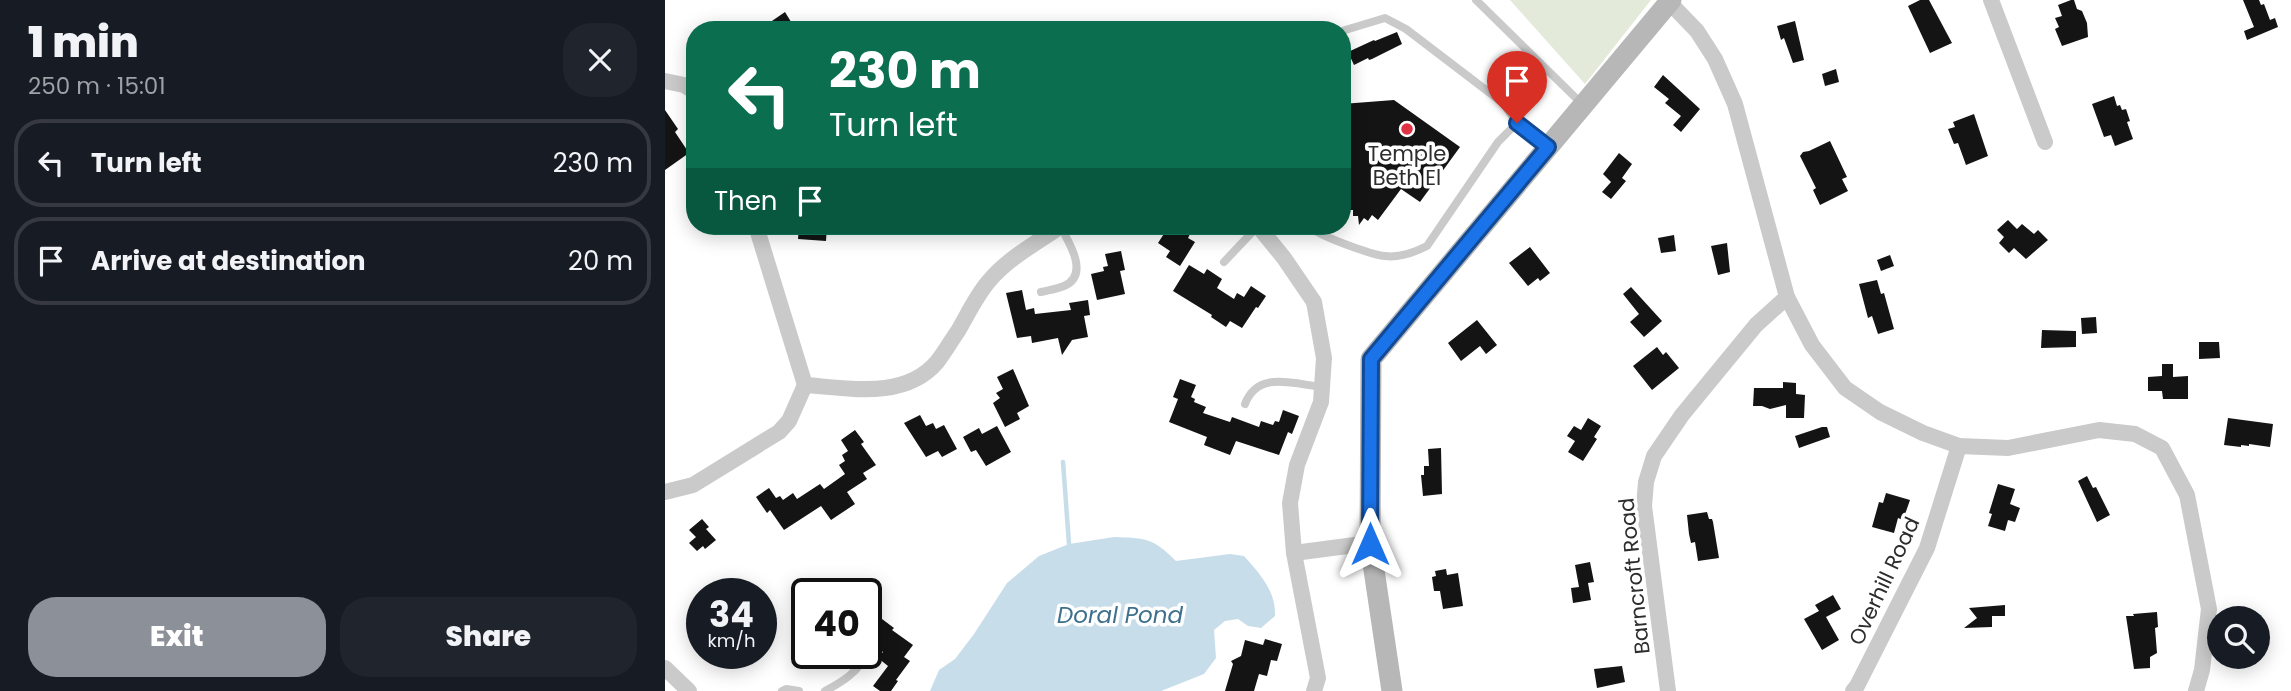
<!DOCTYPE html>
<html lang="en">
<head>
<meta charset="utf-8">
<style>
	body { margin:0; font-family:Poppins,sans-serif; background:#20242c; color:#f1f3f6; height:100vh; display:flex; flex-direction:column; font-size:26px; white-space:nowrap }
	* { box-sizing:border-box; margin:0 }
	p { font-size:23px; color:#9ea1a6 }
	.icon { flex:none; width:38px; height:38px; fill:none; stroke:currentColor; stroke-width:2; stroke-linecap:round; stroke-linejoin:round }
	.map { position:relative; flex:1; overflow:hidden }
	.sheet { display:flex; flex-direction:column; background:#171b24; width:665px }
	.sheet>* { flex:none }
	.guide { position:absolute; left:21px; top:21px; width:665px; height:214px; border-radius:28px; box-shadow:0 4px 18px #0003; background:#0b6e4f; color:#fff; overflow:hidden }
	.buttons { position:absolute; left:1542px; top:606px; display:grid; gap:14px }
	.buttons a { display:grid; place-items:center; width:63px; height:63px; border-radius:50%; background:#171b24; box-shadow:0 4px 18px #0003; font-size:35px }
	.speed { position:absolute; left:21px; top:578px; display:flex; gap:14px; font-size:35px; font-weight:700; text-align:center }
	.speed>* { display:grid; place-content:center; width:91px; height:91px; border-radius:50%; background:#171b24; box-shadow:0 4px 18px #0003; line-height:1 }
	.speed small { font-size:18px; font-weight:400 }
	.speed .limit { border:4px solid #111; border-radius:10px; background:#fff; color:#111 }
	.pin { position:absolute; display:grid; place-items:center; width:60px; height:60px; color:#fff; margin:-72px -30px; border-radius:50% 50% 50% 0; rotate:-45deg; box-shadow:0 0 7px #0007 }
	.pin .icon { rotate:45deg }
	.me { position:absolute; width:77px; margin:-38px; rotate:0deg; stroke-linejoin:round; filter:drop-shadow(0 0 5px #0008) }
	.turn { display:flex; align-items:center; gap:24px; height:147px; padding:0 28px; font-size:32px }
	.turn .icon { width:91px; height:91px; stroke-width:2.5 }
	.turn b { display:block; font-size:49px; line-height:60px }
	.then { display:flex; align-items:center; height:66px; padding:0 28px; background:#0003; gap:14px; font-size:26px }
	.round { display:grid; place-items:center; flex:none; width:74px; height:74px; border-radius:28px; background:#20242c }
	.overview { display:flex; align-items:center; justify-content:space-between; height:119px; padding:0 28px }
	h1 { font-size:42px; font-weight:800; line-height:52px }
	.action { display:flex; gap:14px; margin-top:auto; padding:14px 28px }
	.action a { flex:1; height:80px; border-radius:28px; background:#8c9099; color:#fff; font-size:28px; font-weight:800; line-height:80px; text-align:center }
	.action a+a { background:#20242c; color:#f1f3f6 }
	ul { padding:0; list-style:none }
	li { display:flex; align-items:center; gap:21px; height:88px; margin:0 14px 10px; padding:0 14px; border:4px solid #363941; border-radius:28px }
	li div { flex:1 }
	li b { display:block; font-size:26px }
	li em { font-style:normal }
	main { display:flex; flex:1; min-height:0 }
	.map>svg:first-child { display:block }
</style>
</head>
<body>
<main>
<section class="sheet">
<div class="overview"><div><h1>1 min</h1><p>250 m · 15:01</p></div><a class="round"><svg class="icon" aria-label="close" viewBox="0 0 24 24"><path d="M6 6l12 12M18 6L6 18"/></svg></a></div>
<ul>
<li><svg class="icon" aria-label="left" viewBox="0 0 24 24"><path d="M17 20v-9H6M10 6l-5 5 5 5"/></svg><div><b>Turn left</b></div><em>230 m</em></li>
<li><svg class="icon" aria-label="arrive" viewBox="0 0 24 24"><path d="M6 21V4h12l-3 4 3 4H6"/></svg><div><b>Arrive at destination</b></div><em>20 m</em></li>
</ul>
<div class="action"><a>Exit</a><a>Share</a></div>
</section>
<div class="map">
<svg width="1626" height="691" viewBox="0 0 1626 691">
	<rect width="100%" height="100%" fill="#fff"/>
	<path fill="#e3eada" d="M 845,0 L 986,0 L 920,84 Z"/>
	<path fill="#c7ddea" d="M 449,537 C 481,538 488,538 511,561 L 565,554 L 579,556 C 595,574 611,591 610,616 L 596,628 L 583,626 L 573,619 L 560,621 L 549,630 L 551,658 L 539,674 L 496,691 L 265,691 L 274,670 L 290,659 L 309,634 L 342,583 L 374,556 L 404,544 Z"/>
	<g fill="none" stroke-linecap="round" stroke-linejoin="round">
		<path stroke="#c7ddea" stroke-width="4.5" d="M 398,462 L 404,544"/>
	</g>
	<g fill="#141414">
		<path d="M 1255,0 L 1264,0 L 1287,43 L 1265,53 L 1243,6 Z"/>
		<path d="M 1406,0 L 1409,0 L 1412,9 L 1417,11 L 1422,23 L 1423,37 L 1397,46 L 1390,29 L 1394,27 L 1390,18 L 1397,16 L 1393,5 Z"/>
		<path d="M 1578,0 L 1594,0 L 1596,5 L 1599,4 L 1605,20 L 1610,18 L 1613,27 L 1582,40 L 1579,31 L 1589,27 Z"/>
		<path d="M 120,12 L 131,30 L 109,30 L 104,23 Z"/>
		<path d="M 1130,21 L 1139,60 L 1128,63 L 1119,38 L 1116,40 L 1112,26 Z"/>
		<path d="M 732,32 L 737,44 L 707,59 L 704,60 L 703,58 L 689,65 L 683,52 L 709,40 L 710,41 Z"/>
		<path d="M 1171,69 L 1174,82 L 1160,86 L 1157,74 Z"/>
		<path d="M 998,75 L 1035,109 L 1016,132 L 1008,125 L 1016,116 L 1000,103 L 1004,99 L 989,87 Z"/>
		<path d="M 1449,96 L 1452,106 L 1455,105 L 1457,110 L 1461,109 L 1465,121 L 1462,122 L 1468,139 L 1450,146 L 1446,135 L 1439,137 L 1427,104 Z"/>
		<path d="M 729,100 L 795,147 L 755,202 L 736,189 L 713,220 L 707,215 L 703,221 L 699,218 L 694,225 L 693,216 L 688,216 L 688,210 L 680,210 L 677,174 L 677,104 Z"/>
		<path d="M 0,110 L 13,129 L 10,132 L 24,153 L 0,170 Z"/>
		<path d="M 1309,114 L 1323,156 L 1301,165 L 1293,143 L 1289,144 L 1283,129 L 1290,127 L 1288,122 Z"/>
		<path d="M 1165,141 L 1182,177 L 1177,179 L 1183,191 L 1155,205 L 1148,190 L 1151,188 L 1135,156 L 1138,152 L 1144,151 Z"/>
		<path d="M 954,153 L 967,164 L 957,178 L 961,181 L 946,199 L 937,192 L 946,182 L 938,174 Z"/>
		<path d="M 1343,220 L 1352,229 L 1357,224 L 1369,234 L 1373,230 L 1383,240 L 1361,259 L 1349,248 L 1344,253 L 1334,243 L 1339,237 L 1332,230 Z"/>
		<path d="M 134,226 L 162,226 L 161,241 L 133,239 Z"/>
		<path d="M 504,226 L 517,226 L 526,232 L 523,238 L 530,242 L 515,266 L 501,257 L 505,251 L 493,243 Z"/>
		<path d="M 1009,235 L 1011,251 L 996,253 L 993,238 Z"/>
		<path d="M 1062,243 L 1065,272 L 1053,275 L 1046,246 Z"/>
		<path d="M 865,247 L 885,273 L 875,281 L 873,278 L 863,286 L 844,263 Z"/>
		<path d="M 456,251 L 460,270 L 455,271 L 460,294 L 432,300 L 426,274 L 439,271 L 438,267 L 443,266 L 440,254 Z"/>
		<path d="M 1225,255 L 1229,266 L 1216,271 L 1212,260 Z"/>
		<path d="M 524,265 L 539,274 L 542,269 L 557,279 L 552,288 L 569,299 L 572,293 L 579,297 L 586,286 L 601,296 L 593,308 L 591,307 L 577,328 L 565,321 L 561,327 L 546,317 L 547,315 L 508,291 Z"/>
		<path d="M 1212,280 L 1216,294 L 1219,293 L 1229,329 L 1213,334 L 1207,316 L 1203,318 L 1194,284 Z"/>
		<path d="M 966,287 L 997,321 L 979,337 L 965,322 L 974,314 L 958,294 Z"/>
		<path d="M 357,290 L 361,310 L 369,308 L 370,314 L 406,310 L 404,303 L 423,300 L 425,315 L 419,316 L 423,337 L 407,340 L 397,355 L 393,338 L 367,343 L 366,336 L 352,338 L 341,293 Z"/>
		<path d="M 1431,317 L 1432,333 L 1417,334 L 1416,318 Z"/>
		<path d="M 812,320 L 832,345 L 821,354 L 815,346 L 796,361 L 783,343 Z"/>
		<path d="M 1377,330 L 1411,331 L 1411,347 L 1376,348 Z"/>
		<path d="M 1534,342 L 1554,342 L 1555,358 L 1534,359 Z"/>
		<path d="M 992,347 L 998,355 L 1001,352 L 1014,368 L 987,390 L 968,366 Z"/>
		<path d="M 1497,364 L 1508,364 L 1508,377 L 1523,376 L 1523,399 L 1498,399 L 1497,391 L 1483,391 L 1483,377 L 1497,376 Z"/>
		<path d="M 348,369 L 364,406 L 352,413 L 355,419 L 340,427 L 328,403 L 335,398 L 331,393 L 338,389 L 332,377 Z"/>
		<path d="M 515,379 L 531,385 L 526,397 L 530,399 L 529,402 L 541,407 L 538,413 L 565,422 L 567,417 L 594,427 L 596,421 L 608,425 L 610,421 L 614,422 L 618,410 L 634,416 L 627,434 L 623,432 L 614,455 L 571,441 L 565,455 L 539,445 L 542,437 L 504,422 L 513,399 L 508,397 Z"/>
		<path d="M 1118,382 L 1131,383 L 1131,394 L 1140,395 L 1139,418 L 1121,418 L 1121,405 L 1105,409 L 1097,406 L 1088,406 L 1089,388 L 1118,388 Z"/>
		<path d="M 255,415 L 261,426 L 268,423 L 271,429 L 279,425 L 292,449 L 277,457 L 273,451 L 261,457 L 239,423 Z"/>
		<path d="M 923,418 L 936,426 L 929,437 L 932,439 L 918,461 L 903,452 L 910,441 L 902,436 L 909,426 L 916,430 Z"/>
		<path d="M 1563,418 L 1608,424 L 1605,447 L 1584,444 L 1584,446 L 1576,445 L 1576,447 L 1559,445 Z"/>
		<path d="M 332,426 L 346,452 L 321,466 L 311,450 L 306,452 L 298,437 L 314,428 L 317,434 Z"/>
		<path d="M 1157,427 L 1162,427 L 1165,437 L 1134,448 L 1130,436 Z"/>
		<path d="M 190,430 L 199,442 L 196,444 L 211,465 L 198,473 L 202,479 L 182,492 L 190,504 L 166,520 L 156,506 L 119,530 L 105,510 L 102,513 L 91,497 L 104,488 L 111,498 L 115,496 L 118,500 L 128,493 L 132,499 L 155,484 L 159,489 L 180,474 L 174,465 L 180,461 L 177,455 L 183,451 L 176,440 Z"/>
		<path d="M 776,448 L 777,494 L 758,496 L 756,475 L 759,475 L 759,466 L 764,466 L 763,449 Z"/>
		<path d="M 1422,476 L 1428,488 L 1431,487 L 1445,515 L 1432,522 L 1413,481 Z"/>
		<path d="M 1333,484 L 1350,489 L 1345,504 L 1355,508 L 1350,522 L 1343,520 L 1340,531 L 1323,526 L 1327,514 L 1324,513 Z"/>
		<path d="M 1221,493 L 1245,500 L 1238,520 L 1233,518 L 1229,533 L 1207,527 L 1214,502 L 1218,503 Z"/>
		<path d="M 1042,512 L 1044,519 L 1047,519 L 1048,522 L 1054,558 L 1033,561 L 1030,542 L 1026,543 L 1024,534 L 1022,515 Z"/>
		<path d="M 37,519 L 44,527 L 41,529 L 51,540 L 40,549 L 38,546 L 32,551 L 24,543 L 31,537 L 24,530 Z"/>
		<path d="M 925,562 L 929,582 L 923,583 L 926,600 L 908,603 L 906,588 L 914,587 L 910,565 Z"/>
		<path d="M 781,569 L 782,575 L 793,573 L 798,606 L 778,609 L 775,591 L 769,591 L 767,577 L 771,576 L 770,571 Z"/>
		<path d="M 1168,595 L 1176,609 L 1161,617 L 1174,640 L 1157,650 L 1139,619 L 1154,611 L 1150,605 Z"/>
		<path d="M 1340,605 L 1340,616 L 1327,616 L 1327,627 L 1299,628 L 1312,618 L 1304,608 Z"/>
		<path d="M 1492,612 L 1493,627 L 1490,628 L 1492,653 L 1485,657 L 1485,668 L 1469,669 L 1461,616 L 1469,616 L 1468,614 Z"/>
		<path d="M 217,619 L 229,628 L 227,630 L 248,645 L 239,657 L 245,661 L 231,680 L 233,681 L 226,691 L 215,691 L 208,686 L 223,666 L 213,658 L 218,652 L 212,648 L 216,641 L 206,634 Z"/>
		<path d="M 600,639 L 617,644 L 612,661 L 606,660 L 602,676 L 594,674 L 589,691 L 560,691 L 568,664 L 566,661 L 576,656 L 580,640 L 598,645 Z"/>
		<path d="M 957,666 L 960,682 L 932,688 L 929,669 Z"/>
	</g>
	<g fill="none" stroke-linecap="round" stroke-linejoin="round">
		<g stroke="#cacaca" stroke-width="8">
			<path d="M 811,0 L 918,105"/>
			<path d="M 677,31 L 720,18 L 741,29 L 838,103 L 852,123 L 883,147"/>
			<path d="M 644,226 C 651,235 707,255 720,256 C 734,258 750,252 762,246 L 833,142 L 852,123"/>
			<path d="M 559,262 L 593,226"/>
			<path d="M 376,292 C 384,290 392,289 399,286 C 425,275 404,242 395,226"/>
			<path d="M 580,404 C 593,370 628,384 657,387"/>
			<path d="M 117,691 L 121,689 L 134,691"/>
			<path d="M 160,691 C 177,682 194,672 201,653"/>
		</g>
		<g stroke="#cacaca" stroke-width="16">
			<path d="M 1326,0 L 1380,142"/>
			<path d="M 1004,2 L 1032,31 L 1050,59 L 1070,104 L 1122,297 L 1147,345 L 1180,388 L 1215,412 L 1258,433 L 1294,446 L 1343,448 L 1434,430 L 1470,434 L 1497,448 L 1522,495 L 1544,609 L 1537,670 L 1531,691"/>
			<path d="M 0,81 L 19,85 L 30,92"/>
			<path d="M 91,226 L 140,385"/>
			<path d="M 593,226 L 619,258 L 649,302 L 659,358 L 656,402 L 632,465 L 625,503 L 629,553 L 653,678 L 649,691"/>
			<path d="M 140,385 C 183,388 240,400 272,362 C 279,353 286,341 293,331 C 303,314 311,296 324,281 C 343,258 372,243 396,226"/>
			<path d="M 0,492 L 28,485 L 114,432 L 124,421 L 140,385"/>
			<path d="M 629,553 L 705,543"/>
			<path d="M 0,668 L 24,691"/>
			<path d="M 1003,691 L 979,506 L 981,482 L 989,456 L 1017,415 L 1091,325 L 1122,297"/>
			<path d="M 1188,691 L 1192,686 L 1262,548 L 1294,446"/>
		</g>
		<path stroke="#b7b7b7" stroke-width="21" d="M 727,691 L 705,543 L 706,359 L 1006,0"/>
	</g>
	<g fill="none" stroke-linecap="round" stroke-linejoin="round">
		<g stroke="#114b97" stroke-width="18">
			<path id="route" d="M 705,544 L 706,359 L 883,147 L 852,123"/>
		</g>
		<use href="#route" stroke="#1a73e8" stroke-width="12"/>
	</g>
	<circle fill="#df3344" stroke="#fff" stroke-width="2.5" cx="742" cy="129" r="7"/>
	<g text-anchor="middle" dominant-baseline="central" stroke-width="7" stroke-linejoin="round" paint-order="stroke">
		<g font-size="21" fill="#2d2d2d" stroke="#fff">
			<text x="742" y="153">Temple<tspan x="742" dy="24">Beth El</tspan></text>
		</g>
		<g font-size="21" fill="#2d2d2d" stroke="#fff">
			<text transform="translate(969 576) rotate(-96)">Barncroft Road</text>
			<text transform="translate(1219 581) rotate(-65)">Overhill Road</text>
		</g>
		<g font-size="23" font-style="italic" fill="#3e6f8c" stroke="#fff">
			<text x="455" y="615">Doral Pond</text>
		</g>
	</g>
</svg>
<div class="buttons">
<a><svg class="icon" aria-label="search" viewBox="0 0 24 24"><circle cx="10" cy="10" r="6"/><path d="M15 15l6 6"/></svg></a>
</div>
<div class="speed"><div>34<small>km/h</small></div><div class="limit">40</div></div>
<div class="pin" style="left:852px;top:123px;background:#d93025"><svg class="icon" aria-label="arrive" viewBox="0 0 24 24"><path d="M6 21V4h12l-3 4 3 4H6"/></svg></div>
<svg class="me" style="left:705px;top:544px" viewBox="-20 -20 40 40"><path d="M0-17L14 15 0 8-14 15z" fill="#1a73e8" stroke="#fff" stroke-width="4"/></svg>
<div class="guide">
<div class="turn"><svg class="icon" aria-label="left" viewBox="0 0 24 24"><path d="M17 20v-9H6M10 6l-5 5 5 5"/></svg><div><b>230 m</b>Turn left</div></div>
<div class="then">Then<svg class="icon" aria-label="arrive" viewBox="0 0 24 24"><path d="M6 21V4h12l-3 4 3 4H6"/></svg></div>
</div>
</div>
</main>
</body>
</html>
